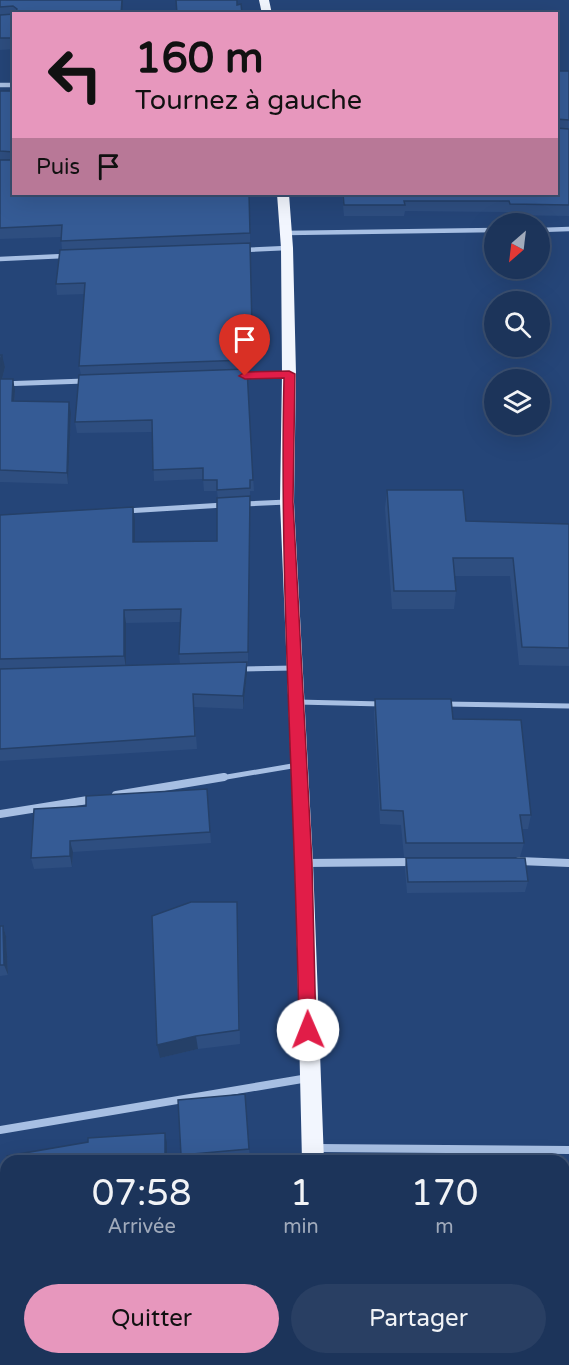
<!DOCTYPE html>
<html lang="fr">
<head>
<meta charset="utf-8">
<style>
	body { margin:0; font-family:"Varela Round",sans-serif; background:#293f63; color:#f1f3f6; height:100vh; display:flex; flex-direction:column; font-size:22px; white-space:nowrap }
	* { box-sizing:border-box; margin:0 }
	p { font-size:20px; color:#a0aabb }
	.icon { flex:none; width:33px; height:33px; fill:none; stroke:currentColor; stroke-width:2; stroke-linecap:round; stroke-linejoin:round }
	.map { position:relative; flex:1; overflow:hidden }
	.sheet { position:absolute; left:0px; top:1155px; width:570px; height:210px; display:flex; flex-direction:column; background:#1c345a; border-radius:18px 18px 0 0; box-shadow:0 6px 24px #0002,0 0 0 2px #3a4f70 }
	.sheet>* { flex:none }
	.banner { position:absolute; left:12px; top:12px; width:546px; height:183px; border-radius:0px; box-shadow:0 6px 24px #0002,0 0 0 2px #3a4f70; background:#e797bd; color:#111; overflow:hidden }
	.needle { width:39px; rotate:208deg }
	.controls { position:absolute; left:484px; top:213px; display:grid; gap:12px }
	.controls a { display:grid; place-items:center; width:66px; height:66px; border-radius:50%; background:#1c345a; box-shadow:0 6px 24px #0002,0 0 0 2px #3a4f70; font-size:30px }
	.pin { position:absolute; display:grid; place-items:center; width:51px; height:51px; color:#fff; margin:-62px -26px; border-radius:50% 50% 50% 0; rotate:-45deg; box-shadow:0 0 6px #0007 }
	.pin .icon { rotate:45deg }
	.me { position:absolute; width:66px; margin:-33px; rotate:359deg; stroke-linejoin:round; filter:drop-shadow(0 0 4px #0008) }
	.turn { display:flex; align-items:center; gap:21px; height:126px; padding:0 24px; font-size:27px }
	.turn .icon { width:78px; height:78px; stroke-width:2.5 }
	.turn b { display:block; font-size:42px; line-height:51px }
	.then { display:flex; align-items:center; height:57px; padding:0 24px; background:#0003; gap:12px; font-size:22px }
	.eta { display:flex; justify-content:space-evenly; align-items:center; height:102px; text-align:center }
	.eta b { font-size:36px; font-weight:600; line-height:42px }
	.action { display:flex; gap:12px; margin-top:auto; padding:12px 24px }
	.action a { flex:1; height:69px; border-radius:36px; background:#e797bd; color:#111; font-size:24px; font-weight:600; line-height:69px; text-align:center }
	.action a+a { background:#293f63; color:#f1f3f6 }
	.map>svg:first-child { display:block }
</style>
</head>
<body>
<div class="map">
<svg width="569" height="1365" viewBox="0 0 569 1365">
	<rect width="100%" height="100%" fill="#254578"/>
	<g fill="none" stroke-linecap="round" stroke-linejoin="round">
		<g stroke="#a7bfe3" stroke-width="4.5">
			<path d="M 251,14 L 267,13"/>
			<path d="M 0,85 L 14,85"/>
			<path d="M 540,230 L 569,229"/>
			<path d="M 286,233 L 495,230"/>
			<path d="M 243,250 L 287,248"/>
			<path d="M 0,259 L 64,256"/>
		</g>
		<g stroke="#a7bfe3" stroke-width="5">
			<path d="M 239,376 L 289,374"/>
			<path d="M 0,384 L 85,381"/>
			<path d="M 243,504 L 287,502"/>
			<path d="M 126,511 L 224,505"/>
			<path d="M 241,669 L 294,668"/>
			<path d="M 297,702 L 382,704"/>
			<path d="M 444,704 L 569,706"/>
			<path d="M 215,779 L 298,765"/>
		</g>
		<g stroke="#a7bfe3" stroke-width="8">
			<path d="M 116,795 L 224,777"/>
			<path d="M 0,814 L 94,799"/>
			<path d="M 519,861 L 569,863"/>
			<path d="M 306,863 L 412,862"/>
			<path d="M 0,1130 L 308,1078"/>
			<path d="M 317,1148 L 569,1150"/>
		</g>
		<g fill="#f2f6fe" fill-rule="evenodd">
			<path d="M 259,0 L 269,0 L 272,14 L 262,14 Z"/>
			<path d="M 277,194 L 289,194 L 293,248 L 296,374 L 294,502 L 313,863 L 324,1161 L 302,1161 L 295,863 L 280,502 L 282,374 L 281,248 Z"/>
			<rect x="297" y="1359" width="24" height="6"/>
		</g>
	</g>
	<g fill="#2e4e80" fill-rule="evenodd">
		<path d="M 0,0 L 122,14 L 14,14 L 14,49 L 0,50 Z"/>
		<path d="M 556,71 L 569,71 L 569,216 L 508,215 L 508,212 L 405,211 L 404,216 L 344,216 L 342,194 L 556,194 Z"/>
		<path d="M 0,91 L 14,91 L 14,194 L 250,233 L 252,339 L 249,339 L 250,362 L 246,362 L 254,491 L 250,491 L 248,665 L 247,665 L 247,674 L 243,709 L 194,707 L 197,749 L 0,761 L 0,515 L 135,520 L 135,542 L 217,541 L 218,498 L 217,491 L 204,491 L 203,479 L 154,481 L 152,432 L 77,433 L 75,422 L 81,375 L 79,366 L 85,294 L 57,295 L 56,284 L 62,250 L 61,237 L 0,239 ZM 180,622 L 179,654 L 180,664 L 126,665 L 126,623 Z"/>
		<path d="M 0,355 L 5,367 L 2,379 L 15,390 L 15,401 L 71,413 L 68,484 L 0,482 Z"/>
		<path d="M 387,490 L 466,521 L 569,524 L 569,666 L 519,665 L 510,576 L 455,576 L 456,591 L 454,609 L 392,609 L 385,508 Z"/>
		<path d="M 375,699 L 453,719 L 531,815 L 528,829 L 522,829 L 524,843 L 520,857 L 404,857 L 401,825 L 380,824 L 374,713 Z"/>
		<path d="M 207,789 L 211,843 L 73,852 L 72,867 L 34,869 L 31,858 L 86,806 Z"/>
		<path d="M 406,858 L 528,881 L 525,892 L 407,893 L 405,869 Z"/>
		<path d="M 238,916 L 240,1044 L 198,1049 L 160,1058 Z"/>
		<path d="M 0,926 L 3,926 L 6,936 L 8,975 L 0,976 Z"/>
		<path d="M 249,1149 L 250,1158 L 211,1161 L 182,1161 L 181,1155 Z"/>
		<path d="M 6,1184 L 6,1342 L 0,1344 L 0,1185 Z"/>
		<path d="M 160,1359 L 185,1359 L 161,1361 Z"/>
	</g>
	<g fill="#254068">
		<path d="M 122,0 L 123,0 L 122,14 L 121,14 Z"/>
		<path d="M 2,355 L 5,367 L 2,379 L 0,380 L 0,367 Z"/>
		<path d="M 13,379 L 15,390 L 14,413 L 12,401 Z"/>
		<path d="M 69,402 L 71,413 L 68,484 L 67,473 Z"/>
		<path d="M 250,496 L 250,509 L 248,665 L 248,652 Z"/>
		<path d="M 133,507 L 135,520 L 135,555 L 133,542 Z"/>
		<path d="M 124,610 L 126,623 L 126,668 L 124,656 Z"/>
		<path d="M 247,662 L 247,674 L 243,709 L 243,696 Z"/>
		<path d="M 70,841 L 73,852 L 72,867 L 70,856 Z"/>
		<path d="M 3,926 L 6,936 L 8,975 L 4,965 Z"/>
		<path d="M 196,1036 L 198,1049 L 160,1058 L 157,1045 Z"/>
		<path d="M 165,1133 L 167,1143 L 167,1161 L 165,1161 Z"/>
	</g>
	<g fill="#355b95" stroke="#254068" stroke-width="1.5">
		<path d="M 0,0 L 122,0 L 121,14 L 15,14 L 17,9 L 13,6 L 0,7 Z"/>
		<path d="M 176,0 L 237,0 L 237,5 L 241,4 L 242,14 L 177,14 Z"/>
		<path d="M 14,14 L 14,38 L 0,38 L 0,15 Z"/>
		<path d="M 556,71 L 569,71 L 569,120 L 556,119 Z"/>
		<path d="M 0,91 L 14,91 L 14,152 L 0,151 Z"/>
		<path d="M 556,128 L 569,129 L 569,205 L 510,204 L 509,201 L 404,201 L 405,205 L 344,205 L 343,194 L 556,194 Z"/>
		<path d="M 0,160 L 14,160 L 14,194 L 249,194 L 250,233 L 61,241 L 62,225 L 0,228 Z"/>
		<path d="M 250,243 L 252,328 L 248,328 L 250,351 L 246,351 L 246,360 L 79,366 L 85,283 L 56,284 L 60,250 Z"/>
		<path d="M 0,355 L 2,355 L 0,367 Z"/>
		<path d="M 247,369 L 253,480 L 250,480 L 250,488 L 217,490 L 217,480 L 203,480 L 203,468 L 153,470 L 152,420 L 75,422 L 79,375 Z"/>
		<path d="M 0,379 L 13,379 L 12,401 L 69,402 L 67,473 L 0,470 Z"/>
		<path d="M 387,490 L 463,490 L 466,521 L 569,524 L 569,648 L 522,647 L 513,558 L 453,558 L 456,591 L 394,591 Z"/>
		<path d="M 250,496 L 248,652 L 179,654 L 181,609 L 124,610 L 124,656 L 0,659 L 0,515 L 133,507 L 133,542 L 217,541 L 217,498 Z"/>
		<path d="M 247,662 L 243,696 L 193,694 L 195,736 L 0,749 L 0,669 Z"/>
		<path d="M 375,699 L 451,699 L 453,719 L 521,720 L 531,815 L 520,815 L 524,843 L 406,843 L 403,811 L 381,810 Z"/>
		<path d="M 207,789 L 210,832 L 70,841 L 70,856 L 31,858 L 34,809 L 86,806 L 86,796 Z"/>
		<path d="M 406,858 L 525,858 L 528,881 L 408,882 Z"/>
		<path d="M 191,902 L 237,902 L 239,1030 L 196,1036 L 157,1045 L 152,916 Z"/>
		<path d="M 0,926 L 3,926 L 4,965 L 0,965 Z"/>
		<path d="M 245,1094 L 249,1149 L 181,1155 L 178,1100 Z"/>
		<path d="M 165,1133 L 165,1161 L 7,1161 L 7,1156 L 88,1142 L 88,1138 Z"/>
		<path d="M 6,1184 L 6,1334 L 0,1335 L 0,1185 Z"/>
	</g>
	<path fill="#e11d48" stroke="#92132f" stroke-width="1.5" d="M 289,371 L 295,374 L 293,502 L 312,863 L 316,1030 L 313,1036 L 308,1038 L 302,1036 L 299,1030 C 296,813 279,595 284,378 L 245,379 L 239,376 L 245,372 Z"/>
</svg>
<div class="controls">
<a><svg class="needle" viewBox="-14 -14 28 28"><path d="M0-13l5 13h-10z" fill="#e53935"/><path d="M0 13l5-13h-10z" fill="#a0aabb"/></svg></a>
<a><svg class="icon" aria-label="search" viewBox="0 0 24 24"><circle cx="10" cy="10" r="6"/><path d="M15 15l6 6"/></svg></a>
<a><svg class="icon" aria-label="layers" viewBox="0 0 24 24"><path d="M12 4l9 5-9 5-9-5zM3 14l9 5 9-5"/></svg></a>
</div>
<div class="pin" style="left:245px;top:376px;background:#d93025"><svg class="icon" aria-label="arrive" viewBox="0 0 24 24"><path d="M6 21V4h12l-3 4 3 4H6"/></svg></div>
<svg class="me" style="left:308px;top:1030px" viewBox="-20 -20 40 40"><circle r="19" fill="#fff"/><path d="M0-13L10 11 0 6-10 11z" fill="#e11d48"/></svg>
<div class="banner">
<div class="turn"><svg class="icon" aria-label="left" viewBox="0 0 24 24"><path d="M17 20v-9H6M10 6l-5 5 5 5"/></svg><div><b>160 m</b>Tournez à gauche</div></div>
<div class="then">Puis<svg class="icon" aria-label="arrive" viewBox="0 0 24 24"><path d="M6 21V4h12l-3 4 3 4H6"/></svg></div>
</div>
<section class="sheet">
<div class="eta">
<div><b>07:58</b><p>Arrivée</p></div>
<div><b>1</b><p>min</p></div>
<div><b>170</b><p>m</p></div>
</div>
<div class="action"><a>Quitter</a><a>Partager</a></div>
</section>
</div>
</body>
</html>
